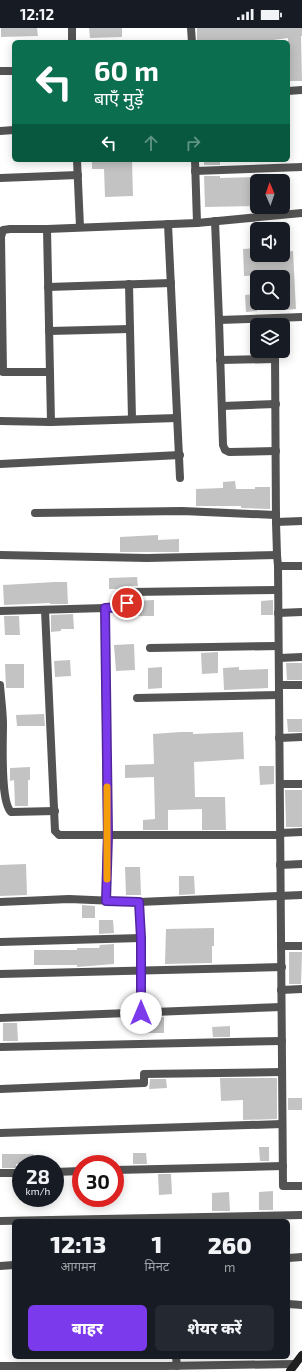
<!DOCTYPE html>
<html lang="hi">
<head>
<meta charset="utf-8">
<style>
	body { margin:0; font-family:"Exo 2","Noto Sans Devanagari",sans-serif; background:#242831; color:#f1f3f6; height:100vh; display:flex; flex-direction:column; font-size:15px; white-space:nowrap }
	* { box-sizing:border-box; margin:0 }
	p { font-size:13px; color:#9ea1a6 }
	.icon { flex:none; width:22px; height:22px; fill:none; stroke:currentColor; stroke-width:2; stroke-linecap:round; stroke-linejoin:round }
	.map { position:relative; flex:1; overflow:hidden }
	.side { position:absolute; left:12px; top:1191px; width:278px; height:140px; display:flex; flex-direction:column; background:#171b24; border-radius:6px; box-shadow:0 2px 10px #0003 }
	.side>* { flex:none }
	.banner { position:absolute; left:12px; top:12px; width:278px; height:122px; border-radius:6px; box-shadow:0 2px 10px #0003; background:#0b6e4f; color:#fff; overflow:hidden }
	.needle { width:26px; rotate:358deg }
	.buttons { position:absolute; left:250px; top:146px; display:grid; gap:8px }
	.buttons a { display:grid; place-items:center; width:40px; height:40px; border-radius:6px; background:#171b24; box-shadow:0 2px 10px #0003; font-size:20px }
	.speed { position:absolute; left:12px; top:1127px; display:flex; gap:8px; font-size:20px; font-weight:700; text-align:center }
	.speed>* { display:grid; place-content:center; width:52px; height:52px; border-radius:50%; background:#171b24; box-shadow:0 2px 10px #0003; line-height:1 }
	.speed small { font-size:10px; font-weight:400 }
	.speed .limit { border:6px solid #d22; background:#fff; color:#111 }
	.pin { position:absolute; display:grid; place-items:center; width:34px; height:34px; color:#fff; margin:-17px; border:2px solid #fff; border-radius:50%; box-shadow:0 1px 4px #0007 }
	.me { position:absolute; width:44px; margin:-22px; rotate:0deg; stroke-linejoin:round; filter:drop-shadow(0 0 3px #0008) }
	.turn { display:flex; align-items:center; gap:14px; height:84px; padding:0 16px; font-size:18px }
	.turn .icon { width:52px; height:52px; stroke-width:2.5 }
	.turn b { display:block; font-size:28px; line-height:34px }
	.lanes { display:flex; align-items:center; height:38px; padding:0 16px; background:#0003; justify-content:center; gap:20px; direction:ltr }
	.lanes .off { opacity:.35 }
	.eta { display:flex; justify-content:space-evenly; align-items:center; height:68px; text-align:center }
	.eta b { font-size:24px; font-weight:800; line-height:28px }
	.button { display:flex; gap:8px; margin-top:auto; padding:8px 16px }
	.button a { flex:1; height:46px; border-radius:6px; background:#7c3aed; color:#fff; font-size:16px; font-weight:800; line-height:46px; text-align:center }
	.button a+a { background:#242831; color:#f1f3f6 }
	.status { display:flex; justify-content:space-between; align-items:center; height:28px; padding:0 20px; background:#171b24; direction:ltr }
	.status svg { height:11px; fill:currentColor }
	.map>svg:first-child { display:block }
</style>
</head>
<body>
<div class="status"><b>12:12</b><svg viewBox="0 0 49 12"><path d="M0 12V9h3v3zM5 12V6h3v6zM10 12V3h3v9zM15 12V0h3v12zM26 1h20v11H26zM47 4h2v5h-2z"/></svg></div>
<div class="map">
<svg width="302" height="1343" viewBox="0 0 302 1343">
	<rect width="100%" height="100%" fill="#fff"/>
	<g fill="#c3c3c3">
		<path d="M 1,0 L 37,0 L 38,8 L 1,9 Z"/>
		<path d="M 89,0 L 122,0 L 122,9 L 90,10 Z"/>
		<path d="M 197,0 L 302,0 L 302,8 L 301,8 L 302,53 L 288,53 L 288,10 L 266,13 L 266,14 L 197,14 Z"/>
		<path d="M 92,132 L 132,132 L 133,168 L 105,169 L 104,141 L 92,141 Z"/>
		<rect x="204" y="132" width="16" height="5"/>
		<path d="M 204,148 L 220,148 L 220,150 L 257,149 L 257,178 L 205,179 Z"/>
		<path d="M 257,220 L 257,227 L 283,227 L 283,224 L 293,223 L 296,281 L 283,282 L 283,249 L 277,249 L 277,246 L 244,248 L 243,221 Z"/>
		<path d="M 257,266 L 257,283 L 246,284 L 245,267 Z"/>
		<path d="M 235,453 L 236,461 L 255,461 L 255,459 L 270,459 L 270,481 L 241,480 L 241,478 L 196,478 L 196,461 L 223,460 L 223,454 Z"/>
		<path d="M 158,507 L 158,512 L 179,511 L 179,524 L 120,524 L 120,509 Z"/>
		<path d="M 137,549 L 138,558 L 130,558 L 125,561 L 109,561 L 109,550 Z"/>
		<path d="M 55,554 L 67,554 L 68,576 L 50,576 L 50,575 L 4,577 L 3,557 Z"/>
		<path d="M 154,572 L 154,588 L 133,588 L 133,573 Z"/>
		<path d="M 273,572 L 273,587 L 261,587 L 261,573 Z"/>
		<path d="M 73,586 L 74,601 L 61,601 L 61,603 L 51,604 L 51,587 Z"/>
		<path d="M 4,588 L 19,588 L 20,607 L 5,607 Z"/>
		<path d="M 134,616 L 135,642 L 116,643 L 114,617 Z"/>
		<path d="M 218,624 L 218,645 L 202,646 L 201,625 Z"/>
		<path d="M 70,632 L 71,648 L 55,649 L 54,633 Z"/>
		<path d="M 286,635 L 302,635 L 302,652 L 287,652 Z"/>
		<path d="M 5,636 L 24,636 L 24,660 L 6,660 Z"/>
		<path d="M 162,639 L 162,660 L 148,661 L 148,640 Z"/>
		<path d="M 239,639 L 239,642 L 268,641 L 268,660 L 224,662 L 223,640 Z"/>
		<path d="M 44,686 L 45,698 L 17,698 L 16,687 Z"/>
		<path d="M 287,691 L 302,691 L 302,704 L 288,704 Z"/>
		<path d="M 181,704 L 193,704 L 193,706 L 243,704 L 244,731 L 194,734 L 195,769 L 225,769 L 226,802 L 202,802 L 202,781 L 168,782 L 168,802 L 143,802 L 143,792 L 155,791 L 154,749 L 125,750 L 125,737 L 154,736 L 153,706 Z"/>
		<path d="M 259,738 L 274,738 L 274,756 L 260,757 Z"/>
		<path d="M 30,739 L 30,752 L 28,752 L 28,778 L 15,778 L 14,752 L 10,753 L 10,740 Z"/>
		<path d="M 285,762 L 302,762 L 302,799 L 286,799 Z"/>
		<path d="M 26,836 L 27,867 L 0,868 L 0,837 Z"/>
		<path d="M 125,839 L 140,839 L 141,867 L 126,867 Z"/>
		<path d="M 179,848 L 194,848 L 195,866 L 179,867 Z"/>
		<path d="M 82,877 L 95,878 L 95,890 L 82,890 Z"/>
		<path d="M 99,892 L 113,892 L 114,905 L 99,906 Z"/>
		<path d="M 214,900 L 214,918 L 212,918 L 212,935 L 165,936 L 166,901 Z"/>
		<path d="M 114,916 L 114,936 L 77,939 L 77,937 L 34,937 L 34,922 L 77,922 L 77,920 L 99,920 L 100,917 Z"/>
		<path d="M 289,924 L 302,924 L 301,956 L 289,956 Z"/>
		<path d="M 164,989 L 164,1005 L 148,1005 L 148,990 Z"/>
		<path d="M 3,995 L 17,995 L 18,1013 L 3,1013 Z"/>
		<path d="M 230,998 L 230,1009 L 213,1009 L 212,999 Z"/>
		<path d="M 220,1050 L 277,1050 L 277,1091 L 243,1092 L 243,1072 L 221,1073 Z"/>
		<path d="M 150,1051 L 166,1051 L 167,1060 L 149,1061 Z"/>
		<rect x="288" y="1070" width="14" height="12"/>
		<path d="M 259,1119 L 269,1119 L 269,1133 L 260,1133 Z"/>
		<path d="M 133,1125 L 146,1125 L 147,1136 L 133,1136 Z"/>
		<path d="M 2,1126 L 33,1126 L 33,1136 L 16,1136 L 16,1140 L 2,1140 Z"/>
		<path d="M 158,1146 L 171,1146 L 172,1166 L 159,1167 Z"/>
		<path d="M 273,1163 L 273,1182 L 259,1182 L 259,1164 Z"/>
		<path d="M 229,1164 L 230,1183 L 212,1183 L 212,1165 Z"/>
	</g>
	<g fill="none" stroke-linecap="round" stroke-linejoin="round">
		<g stroke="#535353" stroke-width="8">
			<path d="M 191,0 L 192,14"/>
			<path d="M 72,14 L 72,0"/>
			<path d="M 0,43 L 14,43"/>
			<path d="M 288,63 L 302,62"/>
			<path d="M 0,103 L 14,102"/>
			<path d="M 77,132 L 80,199"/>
			<path d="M 195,132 L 197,195"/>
			<path d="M 195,143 L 302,139"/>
			<path d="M 0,150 L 78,147"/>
			<path d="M 215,193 L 219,292 L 275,290"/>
			<path d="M 168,196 L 180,450"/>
			<path d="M 47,201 L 51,394"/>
			<path d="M 129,256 L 132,391"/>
			<path d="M 48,259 L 171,255"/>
			<path d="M 219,292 L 223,417 L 225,422 L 229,424 L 276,423"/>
			<path d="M 275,297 L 275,290 L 302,289"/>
			<path d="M 49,303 L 130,301"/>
			<path d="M 275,323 L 276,494 L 277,527 L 278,538 L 283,1158 L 302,1158"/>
			<path d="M 220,332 L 275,331"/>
			<path d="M 50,344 L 3,344 L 1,209 L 3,202 L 10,201 L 47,201 L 197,195 L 302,185"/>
			<path d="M 222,378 L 276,376"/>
			<path d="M 0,393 L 51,394 L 177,390"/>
			<path d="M 0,436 L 180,427"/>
			<path d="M 35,485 L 182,483 L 276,487"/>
			<path d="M 276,494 L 302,493"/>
			<path d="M 0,527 L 147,530 L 277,527"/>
			<path d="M 278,538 L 302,538"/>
			<path d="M 105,580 L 124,579 L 127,575 L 128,566 L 130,564 L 278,562"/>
			<path d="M 45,582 L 55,803 L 59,807 L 280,807"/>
			<path d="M 0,583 L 105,580 L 107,807 L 106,873"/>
			<path d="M 278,585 L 302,584"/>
			<path d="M 150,620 L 278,618"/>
			<path d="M 279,630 L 302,629"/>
			<path d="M 0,657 C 1,671 3,684 3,697 C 3,716 0,773 11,784 L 55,783"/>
			<path d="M 279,657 L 302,657"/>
			<path d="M 137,670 L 279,667"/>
			<path d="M 279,710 L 302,709"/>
			<path d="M 280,756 L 302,756"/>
			<path d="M 280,805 L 302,804"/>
			<path d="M 280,837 L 302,836"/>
			<path d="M 0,874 L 69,871 L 139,874 L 302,867"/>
			<path d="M 139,874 L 141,910 L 141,985"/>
			<path d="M 0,914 L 141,910"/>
			<path d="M 281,918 L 302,918"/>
			<path d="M 0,946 L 282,939"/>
			<path d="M 281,962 L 302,961"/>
			<path d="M 0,990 L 281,979"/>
			<path d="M 0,1019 L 282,1013"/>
			<path d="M 0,1061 L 144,1055 L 144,1046 L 282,1044"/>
			<path d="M 0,1105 L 282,1096"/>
			<path d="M 115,1142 L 283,1138"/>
			<path d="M 55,1144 L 81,1143"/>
			<path d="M 0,1145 L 21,1145"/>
			<path d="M 0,1193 L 302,1187"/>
			<path d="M 288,1230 L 302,1229"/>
			<path d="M 0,1238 L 14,1237"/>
			<path d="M 288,1276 L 302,1277"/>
			<path d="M 176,1329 L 177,1338"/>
			<path d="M 0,1338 L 165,1338 L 295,1336"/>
		</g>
		<path stroke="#202020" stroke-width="8" d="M 290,1343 L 302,1327"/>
	</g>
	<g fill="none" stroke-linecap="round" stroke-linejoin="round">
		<g stroke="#51269a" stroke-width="10">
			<path id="route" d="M 127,575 L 124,579 L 105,580 L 108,807 L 106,873 L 139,874 L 141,910 L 141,985"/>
		</g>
		<use href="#route" stroke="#7c3aed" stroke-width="7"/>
		<path stroke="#f59e0b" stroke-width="7" d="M 107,851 L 107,759"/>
	</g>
</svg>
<div class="buttons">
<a><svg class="needle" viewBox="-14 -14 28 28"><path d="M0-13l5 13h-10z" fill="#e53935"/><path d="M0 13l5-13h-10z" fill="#9ea1a6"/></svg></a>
<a><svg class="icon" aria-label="sound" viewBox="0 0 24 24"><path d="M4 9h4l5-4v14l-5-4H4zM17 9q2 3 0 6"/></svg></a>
<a><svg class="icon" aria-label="search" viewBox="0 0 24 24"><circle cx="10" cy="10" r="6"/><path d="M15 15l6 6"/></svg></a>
<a><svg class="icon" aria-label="layers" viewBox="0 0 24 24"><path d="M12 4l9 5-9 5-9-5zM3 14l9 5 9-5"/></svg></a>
</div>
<div class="speed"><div>28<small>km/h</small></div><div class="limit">30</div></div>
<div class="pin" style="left:127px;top:575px;background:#d93025"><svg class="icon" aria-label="arrive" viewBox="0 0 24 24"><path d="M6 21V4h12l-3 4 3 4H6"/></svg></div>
<svg class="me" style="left:141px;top:985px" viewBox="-20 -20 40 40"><circle r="19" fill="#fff"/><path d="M0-13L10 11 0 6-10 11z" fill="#7c3aed"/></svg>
<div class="banner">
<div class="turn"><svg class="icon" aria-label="left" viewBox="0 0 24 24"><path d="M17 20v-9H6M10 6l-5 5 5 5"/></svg><div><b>60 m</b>बाएँ मुड़ें</div></div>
<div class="lanes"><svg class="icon" aria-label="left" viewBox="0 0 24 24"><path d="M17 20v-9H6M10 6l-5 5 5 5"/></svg><svg class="icon off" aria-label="ahead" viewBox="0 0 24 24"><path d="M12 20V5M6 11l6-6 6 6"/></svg><svg class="icon off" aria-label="right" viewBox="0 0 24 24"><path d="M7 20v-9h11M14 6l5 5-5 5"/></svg></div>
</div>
<section class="side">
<div class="eta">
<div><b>12:13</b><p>आगमन</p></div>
<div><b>1</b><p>मिनट</p></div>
<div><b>260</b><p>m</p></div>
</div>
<div class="button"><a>बाहर</a><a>शेयर करें</a></div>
</section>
</div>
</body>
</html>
